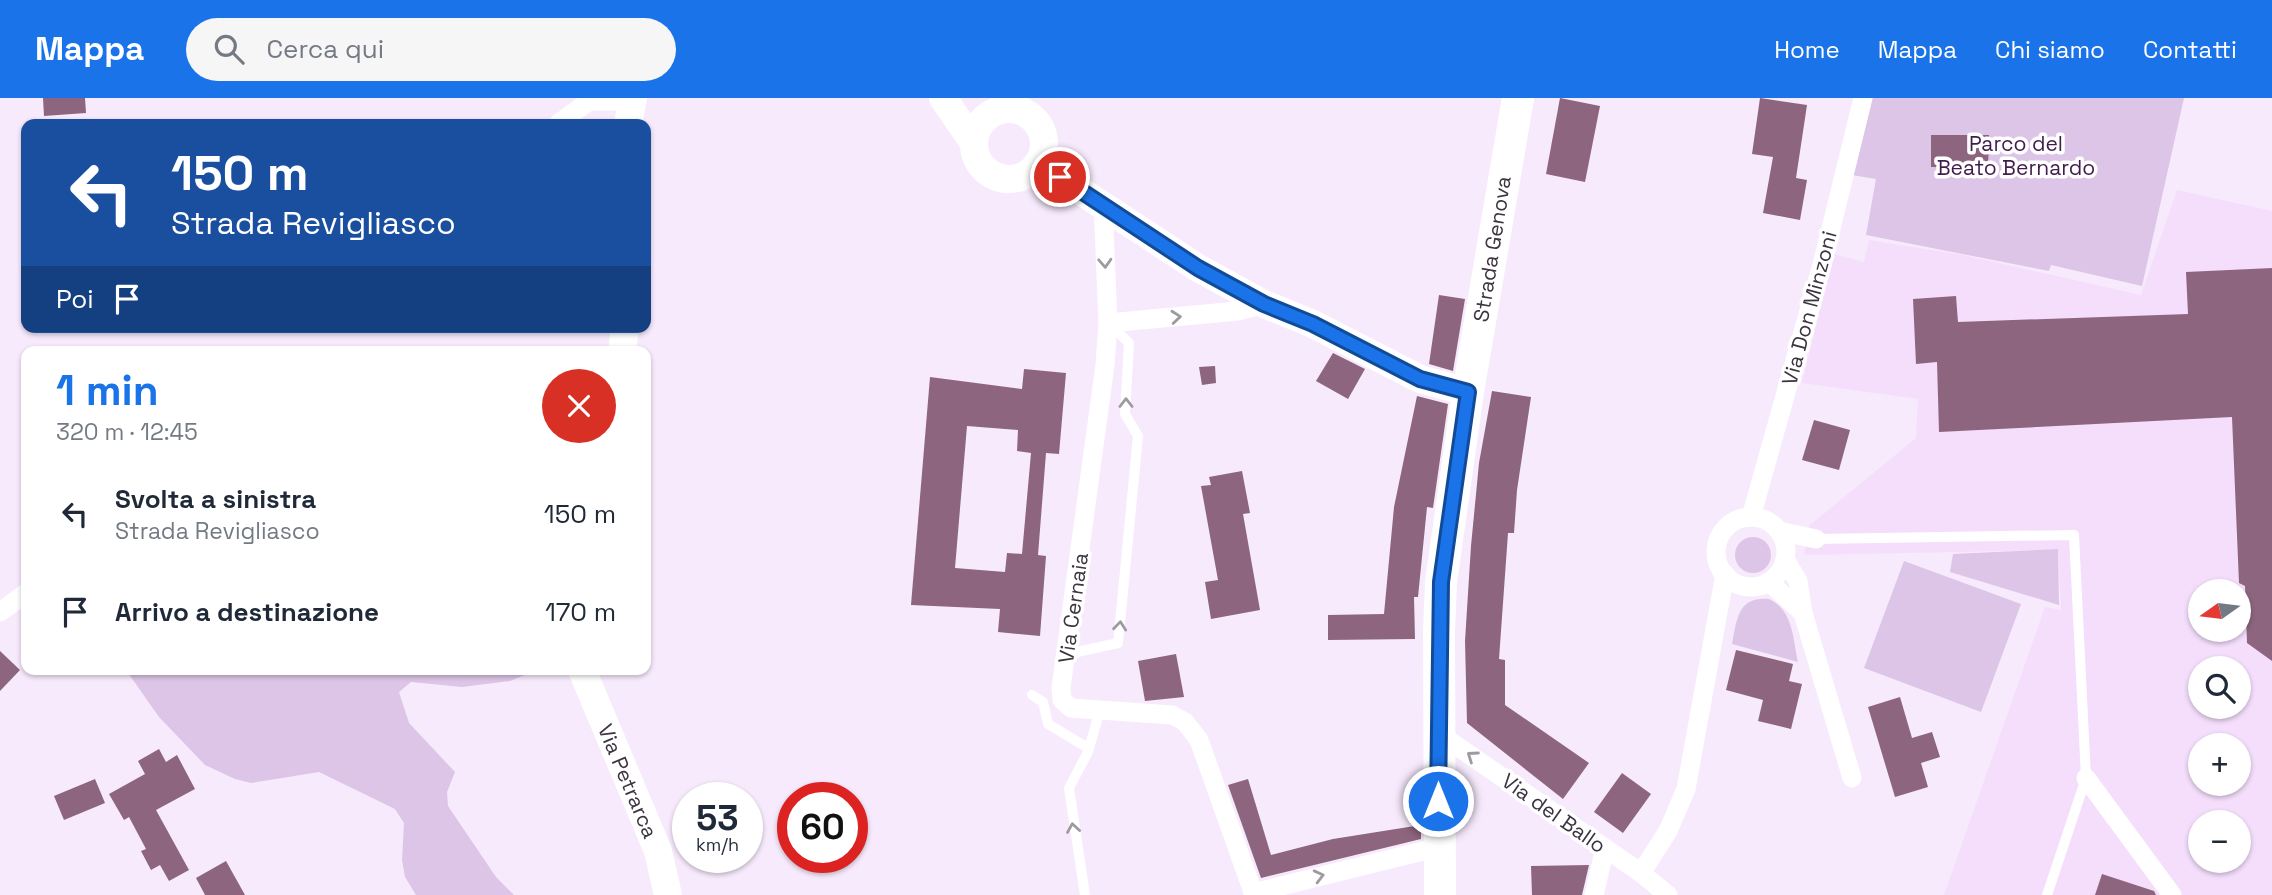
<!DOCTYPE html>
<html lang="it">
<head>
<meta charset="utf-8">
<style>
	body { margin:0; font-family:"Space Grotesk",sans-serif; background:#f6f6f7; color:#1f2937; height:100vh; display:flex; flex-direction:column; font-size:26px; white-space:nowrap }
	* { box-sizing:border-box; margin:0 }
	p { font-size:23px; color:#747a83 }
	.icon { flex:none; width:38px; height:38px; fill:none; stroke:currentColor; stroke-width:2; stroke-linecap:round; stroke-linejoin:round }
	.map { position:relative; flex:1; overflow:hidden }
	.side { position:absolute; left:21px; top:248px; width:630px; height:329px; display:flex; flex-direction:column; background:#fff; border-radius:14px; box-shadow:0 2px 5px #0004 }
	.side>* { flex:none }
	.guide { position:absolute; left:21px; top:21px; width:630px; height:214px; border-radius:14px; box-shadow:0 2px 5px #0004; background:#1a4fa0; color:#fff; overflow:hidden }
	.needle { width:46px; rotate:256deg }
	.buttons { position:absolute; left:2188px; top:481px; display:grid; gap:14px }
	.buttons a { display:grid; place-items:center; width:63px; height:63px; border-radius:50%; background:#fff; box-shadow:0 2px 5px #0004; font-size:35px }
	.speed { position:absolute; left:672px; top:684px; display:flex; gap:14px; font-size:35px; font-weight:700; text-align:center }
	.speed>* { display:grid; place-content:center; width:91px; height:91px; border-radius:50%; background:#fff; box-shadow:0 2px 5px #0004; line-height:1 }
	.speed small { font-size:18px; font-weight:400 }
	.speed .limit { border:10px solid #d22; background:#fff; color:#111 }
	.pin { position:absolute; display:grid; place-items:center; width:60px; height:60px; color:#fff; margin:-30px; border:4px solid #fff; border-radius:50%; box-shadow:0 2px 7px #0007 }
	.me { position:absolute; width:77px; margin:-38px; rotate:0deg; stroke-linejoin:round; filter:drop-shadow(0 0 5px #0008) }
	.turn { display:flex; align-items:center; gap:24px; height:147px; padding:0 35px; font-size:32px }
	.turn .icon { width:91px; height:91px; stroke-width:2.5 }
	.turn b { display:block; font-size:49px; line-height:60px }
	.then { display:flex; align-items:center; height:66px; padding:0 35px; background:#0003; gap:14px; font-size:26px }
	.round { display:grid; place-items:center; flex:none; width:74px; height:74px; border-radius:37px; background:#f6f6f7 }
	.overview { display:flex; align-items:center; justify-content:space-between; height:119px; padding:0 35px }
	h1 { font-size:42px; font-weight:700; line-height:52px; color:#1a73e8 }
	ul { padding:0; list-style:none }
	li { display:flex; align-items:center; gap:21px; height:98px; padding:0 35px }
	li div { flex:1 }
	li b { display:block; font-size:26px }
	li em { font-style:normal }
	header { display:flex; align-items:center; gap:42px; box-sizing:border-box; height:98px; padding:0 35px; background:#1a73e8; color:#fff }
	header strong { font-size:33px }
	nav { display:flex; gap:38px; margin-inline-start:auto; font-size:24px }
	.search { width:490px; height:63px; background:#f6f6f7; display:flex; align-items:center; gap:18px; box-sizing:border-box; padding:0 24px; border-radius:38px; color:#747a83; font-size:26px }
	.map>svg:first-child { display:block }
</style>
</head>
<body>
<header>
<strong>Mappa</strong>
<div class="search"><svg class="icon" aria-label="search" viewBox="0 0 24 24"><circle cx="10" cy="10" r="6"/><path d="M15 15l6 6"/></svg>Cerca qui</div>
<nav><a>Home</a><a>Mappa</a><a>Chi siamo</a><a>Contatti</a></nav>
</header>
<div class="map">
<svg width="2272" height="797" viewBox="0 0 2272 797">
	<rect width="100%" height="100%" fill="#f7eafc"/>
	<path fill="#f4defc" fill-rule="evenodd" d="M 2177,92 L 2272,113 L 2272,797 L 1944,797 L 2045,509 L 2061,512 L 2058,452 L 1804,457 L 1810,427 L 1916,340 L 1918,301 L 1802,285 L 1834,156 L 1864,164 L 1869,142 L 1963,157 L 2141,197 ZM 2200,494 L 2238,494 L 2238,532 L 2200,532 ZM 2200,570 L 2238,570 L 2238,609 L 2200,609 ZM 2200,648 L 2238,648 L 2238,686 L 2200,686 ZM 2200,724 L 2238,724 L 2238,763 L 2200,763 Z"/>
	<g fill="#dcc5e6">
		<path d="M 1872,0 L 2184,0 L 2142,188 L 2051,167 L 2049,173 L 1866,137 L 1876,81 L 1852,77 Z"/>
		<circle cx="1753" cy="457" r="18"/>
		<path d="M 2058,451 L 2059,507 L 1950,474 L 1953,456 Z"/>
		<path d="M 1904,463 L 2021,506 L 1981,614 L 1864,570 Z"/>
		<path d="M 1769,501 C 1793,512 1793,541 1798,564 L 1732,546 C 1737,521 1738,498 1769,501 Z"/>
		<path d="M 126,572 L 537,572 L 510,583 L 462,589 L 411,584 L 399,594 L 409,625 L 455,674 L 447,694 L 448,708 L 496,779 L 514,797 L 416,797 L 405,779 L 402,762 L 404,725 L 395,711 L 319,674 L 251,685 L 235,681 L 205,667 L 159,619 Z"/>
	</g>
	<g fill="#8d657e" fill-rule="evenodd">
		<path d="M 43,0 L 85,0 L 86,15 L 44,18 Z"/>
		<path d="M 1560,0 L 1600,8 L 1585,84 L 1546,76 Z"/>
		<path d="M 1760,0 L 1807,7 L 1796,80 L 1807,82 L 1800,122 L 1763,115 L 1773,59 L 1752,56 Z"/>
		<path d="M 1931,37 L 1989,37 L 1988,70 L 1931,69 Z"/>
		<path d="M 2272,170 L 2272,563 L 2247,545 L 2245,488 L 2239,485 L 2232,319 L 1939,334 L 1937,264 L 1916,266 L 1913,201 L 1956,198 L 1958,224 L 2188,216 L 2186,174 Z"/>
		<path d="M 1439,197 L 1465,201 L 1453,273 L 1429,266 Z"/>
		<path d="M 1333,255 L 1365,271 L 1348,301 L 1316,283 Z"/>
		<path d="M 1215,268 L 1216,285 L 1202,287 L 1199,269 Z"/>
		<path d="M 1024,271 L 1066,275 L 1059,356 L 1046,355 L 1038,457 L 1046,458 L 1040,538 L 998,534 L 1000,511 L 911,507 L 930,279 L 1022,291 ZM 967,328 L 1018,332 L 1017,353 L 1031,355 L 1022,456 L 1007,455 L 1005,474 L 955,470 Z"/>
		<path d="M 1492,293 L 1531,299 L 1517,392 L 1514,435 L 1508,435 L 1499,561 L 1505,562 L 1505,607 L 1589,665 L 1563,701 L 1467,625 L 1465,543 L 1471,448 L 1479,365 Z"/>
		<path d="M 1417,298 L 1448,306 L 1433,410 L 1427,409 L 1418,499 L 1414,499 L 1415,541 L 1328,542 L 1328,517 L 1384,516 L 1394,409 Z"/>
		<path d="M 1814,322 L 1850,332 L 1839,372 L 1802,362 Z"/>
		<path d="M 1242,373 L 1250,415 L 1243,416 L 1260,512 L 1211,521 L 1205,484 L 1218,482 L 1201,388 L 1211,387 L 1209,379 Z"/>
		<path d="M 1736,552 L 1793,566 L 1789,583 L 1802,586 L 1791,631 L 1758,623 L 1763,602 L 1726,592 Z"/>
		<path d="M 0,553 L 20,572 L 0,593 Z"/>
		<path d="M 1176,556 L 1184,599 L 1145,603 L 1138,563 Z"/>
		<path d="M 1900,599 L 1912,640 L 1932,634 L 1940,659 L 1921,665 L 1928,689 L 1895,699 L 1868,609 Z"/>
		<path d="M 159,651 L 166,664 L 177,657 L 195,691 L 156,712 L 189,772 L 169,783 L 160,767 L 151,772 L 141,753 L 146,751 L 129,719 L 124,722 L 109,696 L 145,676 L 138,663 Z"/>
		<path d="M 1622,675 L 1651,696 L 1623,735 L 1594,714 Z"/>
		<path d="M 95,681 L 105,705 L 64,722 L 54,698 Z"/>
		<path d="M 1248,681 L 1271,757 L 1333,741 L 1421,727 L 1421,741 L 1261,780 L 1228,687 Z"/>
		<path d="M 226,763 L 245,797 L 205,797 L 196,780 Z"/>
		<path d="M 1589,767 L 1582,797 L 1532,797 L 1531,768 Z"/>
		<path d="M 2102,776 L 2154,793 L 2156,797 L 2095,797 Z"/>
	</g>
	<g fill="none" stroke-linecap="round" stroke-linejoin="round">
		<g stroke="#fff" stroke-width="10">
			<path d="M 1816,441 L 2074,437 L 2086,680 L 2047,797"/>
			<path d="M 1068,556 L 1118,545 L 1138,338 L 1125,316 L 1129,245 L 1109,225"/>
			<path d="M 1032,597 L 1043,604 L 1048,626 L 1088,650"/>
			<path d="M 1085,797 L 1069,690 L 1088,654 L 1100,612"/>
		</g>
		<g stroke="#fff" stroke-width="19">
			<path d="M 558,26 L 589,3 L 632,3"/>
			<path d="M 1103,105 L 1108,225 L 1105,267 L 1061,590 L 1062,602 L 1071,610 L 1172,617 L 1185,624 L 1199,642 L 1254,797"/>
			<path d="M 1108,225 L 1238,213 L 1264,206"/>
			<path d="M 1751,419 L 1823,163 L 1863,0"/>
			<circle cx="1751" cy="454" r="35"/>
			<path d="M 1779,433 L 1816,441"/>
			<path d="M 1785,461 L 1798,483 L 1803,515 L 1852,680"/>
			<path d="M 1769,484 L 1803,515"/>
			<path d="M 0,514 L 26,495"/>
			<path d="M 1438,635 L 1641,775 L 1668,797"/>
			<path d="M 2086,680 L 2172,797"/>
			<path d="M 1641,775 L 1668,733 L 1686,691 L 1725,476"/>
			<path d="M 1253,795 L 1439,749"/>
			<path d="M 1594,797 L 1605,750"/>
		</g>
		<g stroke="#fff" stroke-width="28">
			<path d="M 943,0 L 974,45"/>
			<circle cx="1009" cy="46" r="35"/>
			<path d="M 628,26 L 633,0"/>
			<path d="M 1038,65 L 1198,170 L 1264,206 L 1313,226 L 1420,281 L 1468,294"/>
			<path d="M 622,254 L 625,229"/>
			<path d="M 582,572 L 658,753 L 668,797"/>
		</g>
		<path stroke="#fff" stroke-width="32" d="M 1440,797 L 1439,533 L 1441,484 L 1468,294 L 1518,0"/>
	</g>
	<defs><path id="oneway-chevron" d="M-2-3.5L2.5 0L-2 3.5" fill="none" stroke-width="1.6" stroke-linecap="round" stroke-linejoin="round" transform="scale(1.75)"/></defs>
	<g stroke="#9e9a9f">
		<use href="#oneway-chevron" transform="translate(1105 165) rotate(87)"/>
		<use href="#oneway-chevron" transform="translate(1176 219) rotate(-5)"/>
		<use href="#oneway-chevron" transform="translate(1126 305) rotate(-90)"/>
		<use href="#oneway-chevron" transform="translate(1120 528) rotate(-84)"/>
		<use href="#oneway-chevron" transform="translate(1472 658) rotate(-145)"/>
		<use href="#oneway-chevron" transform="translate(1073 730) rotate(-99)"/>
		<use href="#oneway-chevron" transform="translate(1319 778) rotate(-14)"/>
	</g>
	<g fill="none" stroke-linecap="round" stroke-linejoin="round">
		<g stroke="#114b97" stroke-width="18">
			<path id="route" d="M 1060,79 L 1198,170 L 1264,206 L 1313,226 L 1420,281 L 1468,294 L 1441,484 L 1438,703"/>
		</g>
		<use href="#route" stroke="#1a73e8" stroke-width="12"/>
	</g>
	<g text-anchor="middle" dominant-baseline="central" stroke-width="7" stroke-linejoin="round" paint-order="stroke">
		<g font-size="21" fill="#401c4d" stroke="#fff">
			<text x="2016" y="45">Parco del<tspan x="2016" dy="24">Beato Bernardo</tspan></text>
		</g>
		<g font-size="21" fill="#3c343f" stroke="#fff">
			<text transform="translate(1492 151) rotate(-81)">Strada Genova</text>
			<text transform="translate(1809 210) rotate(-75)">Via Don Minzoni</text>
			<text transform="translate(1073 510) rotate(-82)">Via Cernaia</text>
			<text transform="translate(628 683) rotate(67)">Via Petrarca</text>
			<text transform="translate(1554 715) rotate(35)">Via del Ballo</text>
		</g>
	</g>
</svg>
<div class="buttons">
<a><svg class="needle" viewBox="-14 -14 28 28"><path d="M0-13l5 13h-10z" fill="#e53935"/><path d="M0 13l5-13h-10z" fill="#747a83"/></svg></a>
<a><svg class="icon" aria-label="search" viewBox="0 0 24 24"><circle cx="10" cy="10" r="6"/><path d="M15 15l6 6"/></svg></a>
<a>+</a>
<a>−</a>
</div>
<div class="speed"><div>53<small>km/h</small></div><div class="limit">60</div></div>
<div class="pin" style="left:1060px;top:79px;background:#d93025"><svg class="icon" aria-label="arrive" viewBox="0 0 24 24"><path d="M6 21V4h12l-3 4 3 4H6"/></svg></div>
<svg class="me" style="left:1438px;top:703px" viewBox="-20 -20 40 40"><circle r="17" fill="#1a73e8" stroke="#fff" stroke-width="3"/><path d="M0-11L8 9 0 5-8 9z" fill="#fff"/></svg>
<div class="guide">
<div class="turn"><svg class="icon" aria-label="left" viewBox="0 0 24 24"><path d="M17 20v-9H6M10 6l-5 5 5 5"/></svg><div><b>150 m</b>Strada Revigliasco</div></div>
<div class="then">Poi<svg class="icon" aria-label="arrive" viewBox="0 0 24 24"><path d="M6 21V4h12l-3 4 3 4H6"/></svg></div>
</div>
<section class="side">
<div class="overview"><div><h1>1 min</h1><p>320 m · 12:45</p></div><a class="round" style="background:#d93025;color:#fff"><svg class="icon" aria-label="close" viewBox="0 0 24 24"><path d="M6 6l12 12M18 6L6 18"/></svg></a></div>
<ul>
<li><svg class="icon" aria-label="left" viewBox="0 0 24 24"><path d="M17 20v-9H6M10 6l-5 5 5 5"/></svg><div><b>Svolta a sinistra</b><p>Strada Revigliasco</p></div><em>150 m</em></li>
<li><svg class="icon" aria-label="arrive" viewBox="0 0 24 24"><path d="M6 21V4h12l-3 4 3 4H6"/></svg><div><b>Arrivo a destinazione</b></div><em>170 m</em></li>
</ul>
</section>
</div>
</body>
</html>
